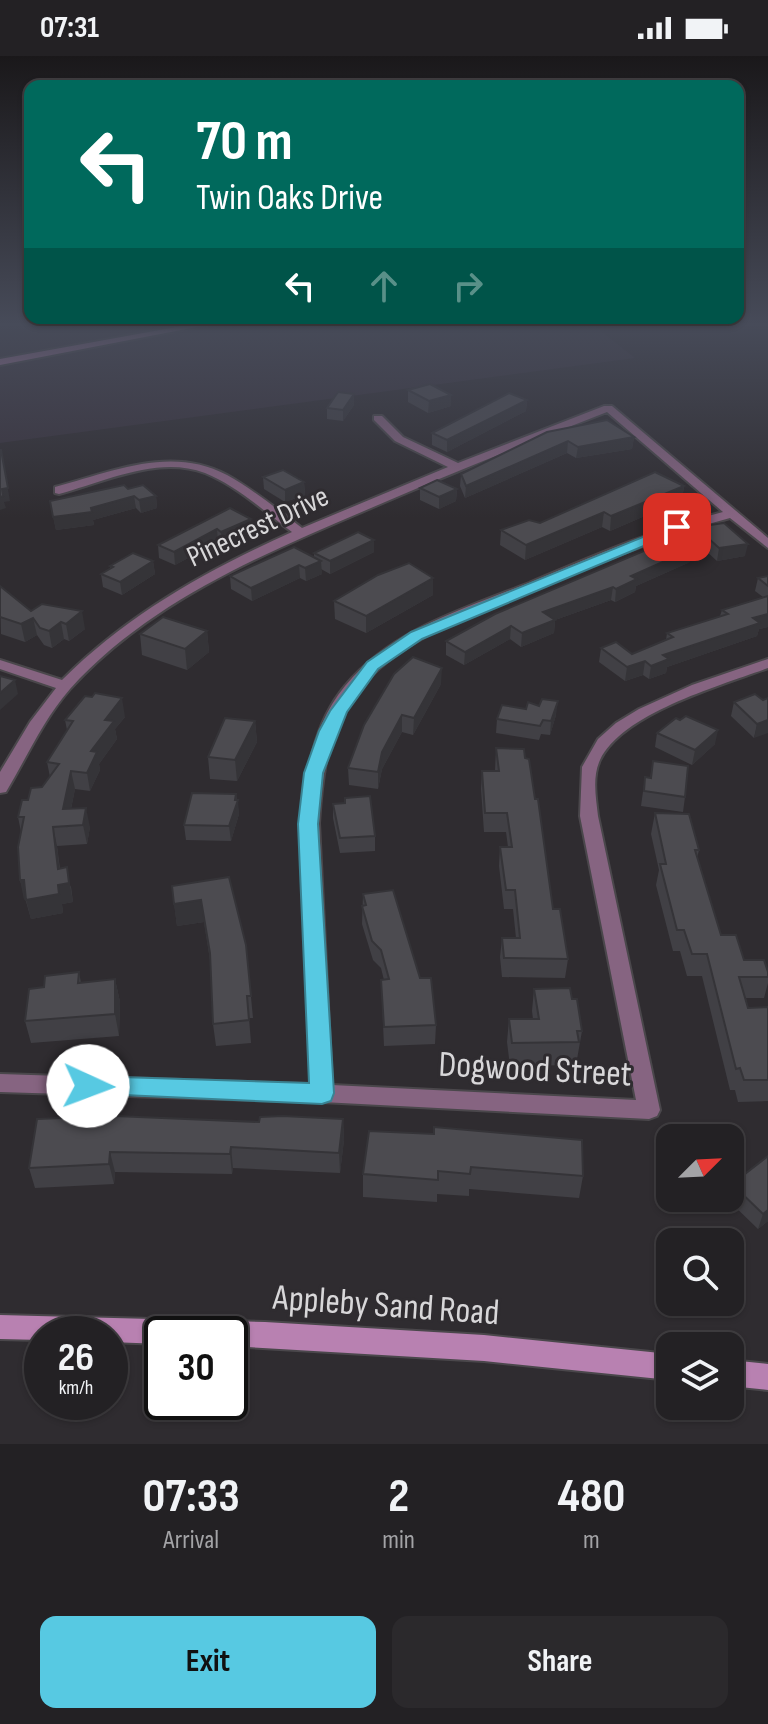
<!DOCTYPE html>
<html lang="en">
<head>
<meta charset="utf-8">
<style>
	body { margin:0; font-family:"Sofia Sans Condensed",sans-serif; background:#2b292c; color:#f1f3f6; height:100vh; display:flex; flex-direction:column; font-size:30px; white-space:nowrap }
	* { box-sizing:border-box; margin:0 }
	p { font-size:26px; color:#a3a3a6 }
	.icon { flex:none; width:44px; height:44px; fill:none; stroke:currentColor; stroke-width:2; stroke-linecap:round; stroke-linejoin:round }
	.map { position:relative; height:1388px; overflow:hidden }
	.panel { display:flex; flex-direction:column; background:#232124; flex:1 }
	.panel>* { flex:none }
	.guide { position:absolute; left:24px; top:24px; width:720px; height:244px; border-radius:16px; box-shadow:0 2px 6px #0004,0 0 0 2px #403e41; background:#00695c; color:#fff; overflow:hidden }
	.needle { width:52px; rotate:66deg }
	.buttons { position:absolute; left:656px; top:1068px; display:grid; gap:16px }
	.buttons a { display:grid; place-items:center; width:88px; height:88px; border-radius:16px; background:#232124; box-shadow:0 2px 6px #0004,0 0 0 2px #403e41; font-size:40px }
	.speed { position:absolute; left:24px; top:1260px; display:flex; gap:16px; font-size:40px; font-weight:700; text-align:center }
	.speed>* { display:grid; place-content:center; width:104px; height:104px; border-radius:50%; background:#232124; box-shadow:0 2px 6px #0004,0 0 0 2px #403e41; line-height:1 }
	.speed small { font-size:20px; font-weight:400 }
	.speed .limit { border:4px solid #111; border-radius:12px; background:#fff; color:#111 }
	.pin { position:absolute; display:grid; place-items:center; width:68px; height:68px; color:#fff; margin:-34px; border-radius:16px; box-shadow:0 4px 12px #0006 }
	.me { position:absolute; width:88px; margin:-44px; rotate:92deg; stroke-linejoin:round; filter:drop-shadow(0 0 6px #0008) }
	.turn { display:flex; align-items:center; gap:28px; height:168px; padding:0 40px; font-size:36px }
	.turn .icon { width:104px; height:104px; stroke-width:2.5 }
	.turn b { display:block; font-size:56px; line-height:68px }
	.lanes { display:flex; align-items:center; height:76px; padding:0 40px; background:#0003; justify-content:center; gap:40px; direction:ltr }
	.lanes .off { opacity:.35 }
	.eta { display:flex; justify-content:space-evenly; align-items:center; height:136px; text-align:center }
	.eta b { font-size:48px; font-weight:700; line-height:56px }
	.button { display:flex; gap:16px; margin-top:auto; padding:16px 40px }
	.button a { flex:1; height:92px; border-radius:16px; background:#57c9e2; color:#111; font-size:32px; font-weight:700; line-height:92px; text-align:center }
	.button a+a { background:#2b292c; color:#f1f3f6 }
	.status { display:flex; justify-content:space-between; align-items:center; height:56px; padding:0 40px; background:#232124; direction:ltr }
	.status svg { height:22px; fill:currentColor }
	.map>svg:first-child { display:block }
</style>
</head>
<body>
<div class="status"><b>07:31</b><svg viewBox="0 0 49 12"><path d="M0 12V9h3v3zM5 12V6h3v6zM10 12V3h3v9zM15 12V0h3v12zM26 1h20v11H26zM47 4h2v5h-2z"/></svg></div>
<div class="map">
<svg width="768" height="1388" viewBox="0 0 768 1388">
	<rect width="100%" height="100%" fill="#2f2c30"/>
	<path fill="#38323c" d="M 0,268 L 592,268 L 635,302 L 0,387 Z"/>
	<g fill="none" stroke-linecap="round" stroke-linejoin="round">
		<g stroke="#4a474b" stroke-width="4">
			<path id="street" d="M 604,350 L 612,350 L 768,482 L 768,492 L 730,462 C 665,479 603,505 541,531 C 476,558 404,578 357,635 C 327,671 322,721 319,767 L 332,1029 L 636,1044 L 580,760 L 582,711 L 598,683 L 616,667 L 639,653 L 692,629 L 768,603 L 768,612 C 722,629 622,657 600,704 C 592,721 596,742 598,760 L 660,1054 L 657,1060 L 649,1063 L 322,1046 L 0,1036 L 0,1018 L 311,1028 L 302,767 C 306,719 313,668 345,630 C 392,574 463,553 529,527 C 593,500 656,473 723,456 L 607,356 C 525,388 444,420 364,455 C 259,500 149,546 70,633 C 43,664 27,701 6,736 L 0,737 L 0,716 L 30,666 L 56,632 L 0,613 L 0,604 L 62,624 C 128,558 207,514 292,476 C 265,456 237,430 205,417 C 158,399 104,426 59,438 L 55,437 L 55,431 C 111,416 171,389 227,419 C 254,434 278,454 302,472 L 448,411 L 395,385 L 374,364 L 374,360 L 382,360 L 403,381 L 458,407 Z"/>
		</g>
		<g stroke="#4a474b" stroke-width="4">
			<g id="secondary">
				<path d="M 193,268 L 212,268 L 0,309 L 0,303 Z"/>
				<path d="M 0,1259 L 265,1266 L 484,1279 L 670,1298 L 670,1324 L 484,1305 L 230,1290 L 230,1278 L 162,1278 L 162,1288 L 110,1286 L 110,1278 L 42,1278 L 42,1284 L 0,1283 Z"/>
				<path d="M 730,1304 L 768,1308 L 768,1334 L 730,1330 Z"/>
			</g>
		</g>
		<use href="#street" fill="#866481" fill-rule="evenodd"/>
		<use href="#secondary" fill="#b881b1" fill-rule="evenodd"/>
	</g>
	<g fill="#414045">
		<path d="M 408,334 L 451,339 L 451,350 L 428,357 L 408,346 Z"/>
		<path d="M 354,338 L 354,349 L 343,365 L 327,363 L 327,352 Z"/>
		<path d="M 527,344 L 526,355 L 447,396 L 432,389 L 432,377 Z"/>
		<path d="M 547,376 L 634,381 L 632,393 L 576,402 L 567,397 L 465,442 L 460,430 L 461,418 Z"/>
		<path d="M 263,421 L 304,426 L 305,439 L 285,446 L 264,433 Z"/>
		<path d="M 684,430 L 682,444 L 610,475 L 602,471 L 525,504 L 500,489 L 501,474 L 540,467 Z"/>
		<path d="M 420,432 L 457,433 L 456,445 L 439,453 L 420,444 Z"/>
		<path d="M 128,433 L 156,440 L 157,452 L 141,457 L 136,452 L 93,464 L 94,469 L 56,474 L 50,445 Z"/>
		<path d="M 251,463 L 252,476 L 222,488 L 218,486 L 175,509 L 159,502 L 158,489 Z"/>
		<path d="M 696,471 L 745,500 L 717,505 L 694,484 Z"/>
		<path d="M 374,484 L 374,496 L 330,518 L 321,513 L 322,518 L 306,525 L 300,522 L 252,545 L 231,533 L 230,520 L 314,501 L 314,497 Z"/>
		<path d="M 153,505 L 155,518 L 122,539 L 103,531 L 101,518 L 110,513 L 110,510 Z"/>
		<path d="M 690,506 L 636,530 L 635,536 L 615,546 L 611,544 L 555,564 L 554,577 L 521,591 L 510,583 L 464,609 L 446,599 L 446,585 Z"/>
		<path d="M 768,520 L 768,571 L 759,573 L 757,580 L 667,611 L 666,617 L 649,623 L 643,619 L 625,625 L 599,606 L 601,592 L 632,598 L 666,584 L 667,577 L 720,560 L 722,554 L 763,541 L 755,535 L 758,522 Z"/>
		<path d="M 0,530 L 31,555 L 85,573 L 69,585 L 64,583 L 52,592 L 44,589 L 37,579 L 25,586 L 1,578 Z"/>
		<path d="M 433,539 L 366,577 L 335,563 L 334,545 Z"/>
		<path d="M 207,575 L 209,596 L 187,614 L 142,599 L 140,578 Z"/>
		<path d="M 441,628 L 413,679 L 402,676 L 382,713 L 378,733 L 349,729 L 348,712 L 364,669 Z"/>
		<path d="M 763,644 L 754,682 L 731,660 L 734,646 Z"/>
		<path d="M 556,659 L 550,679 L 541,678 L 539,684 L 496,677 L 497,663 Z"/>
		<path d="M 125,661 L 115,673 L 117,683 L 99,708 L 100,714 L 90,735 L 75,733 L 71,753 L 90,771 L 87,788 L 57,790 L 60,813 L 71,831 L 73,846 L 62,848 L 63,857 L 31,863 L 20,824 L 21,776 L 18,761 L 28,744 L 42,731 L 50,721 L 47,706 L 67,674 L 65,664 Z"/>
		<path d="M 255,665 L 257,686 L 237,725 L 210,723 L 208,701 Z"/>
		<path d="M 657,677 L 715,688 L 692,709 L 655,691 Z"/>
		<path d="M 496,692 L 535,743 L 553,853 L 568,903 L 565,922 L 502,921 L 500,901 L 502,882 L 516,882 L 513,853 L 504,853 L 499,810 L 500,791 L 508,791 L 506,776 L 484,776 L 481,733 L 482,715 L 495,715 Z"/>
		<path d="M 653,705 L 685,741 L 683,756 L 641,750 L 645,721 L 650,722 Z"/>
		<path d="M 236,738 L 239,758 L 231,785 L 186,784 L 184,769 Z"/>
		<path d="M 333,748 L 375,780 L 375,795 L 340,797 L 333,762 Z"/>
		<path d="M 655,757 L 699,794 L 697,802 L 721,879 L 744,904 L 768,916 L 768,927 L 764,942 L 746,942 L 748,952 L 768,951 L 768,1045 L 738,1046 L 735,1034 L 730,1034 L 702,920 L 687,920 L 680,895 L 673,895 L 656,829 L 659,814 L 651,778 Z"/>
		<path d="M 172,830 L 246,889 L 253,962 L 249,962 L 251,987 L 216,990 L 213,968 L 210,904 L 204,866 L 177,870 Z"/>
		<path d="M 363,838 L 420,922 L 436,969 L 435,988 L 384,990 L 381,924 L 384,924 L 381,912 L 373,904 L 362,868 Z"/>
		<path d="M 79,916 L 81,927 L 115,923 L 120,946 L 119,980 L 31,987 L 25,965 L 44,931 Z"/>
		<path d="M 534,933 L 572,943 L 582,975 L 576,1009 L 510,1010 L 507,986 L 509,963 L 533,963 L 532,955 Z"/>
		<path d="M 343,1063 L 344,1084 L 340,1117 L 233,1112 L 232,1118 L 115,1116 L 114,1128 L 35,1132 L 29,1112 L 259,1066 Z"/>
		<path d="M 369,1075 L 583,1120 L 579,1142 L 469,1133 L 469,1140 L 437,1138 L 437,1146 L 363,1141 L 363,1118 Z"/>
		<path d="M 768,1100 L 768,1165 L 758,1173 L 727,1143 L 730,1142 L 732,1128 Z"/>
	</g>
	<g fill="#353438">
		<path d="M 354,338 L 354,349 L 343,365 L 343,354 Z"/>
		<path d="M 451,339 L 451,350 L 428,357 L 429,345 Z"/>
		<path d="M 527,344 L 526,355 L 447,396 L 447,384 Z"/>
		<path d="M 634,381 L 632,393 L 576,402 L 578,391 Z"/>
		<path d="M 568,385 L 567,397 L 465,442 L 466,430 Z"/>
		<path d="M 1,394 L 10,445 L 4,446 L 6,452 L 0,454 L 0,441 L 2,433 Z"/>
		<path d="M 304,426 L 305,439 L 285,446 L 285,434 Z"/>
		<path d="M 684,430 L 682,444 L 610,475 L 611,460 Z"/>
		<path d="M 457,433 L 456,445 L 439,453 L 439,441 Z"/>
		<path d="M 134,440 L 136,452 L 93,464 L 94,469 L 56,474 L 53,461 Z"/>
		<path d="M 156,440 L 157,452 L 141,457 L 139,444 Z"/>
		<path d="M 604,456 L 602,471 L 525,504 L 526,489 Z"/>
		<path d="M 251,463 L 252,476 L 222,488 L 221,476 Z"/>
		<path d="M 217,473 L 218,486 L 175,509 L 174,496 Z"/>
		<path d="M 374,484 L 374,496 L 330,518 L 330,505 Z"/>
		<path d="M 748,488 L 745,500 L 717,505 L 719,492 Z"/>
		<path d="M 692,493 L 690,506 L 636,530 L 635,536 L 615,546 L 616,533 L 631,520 Z"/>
		<path d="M 153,505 L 155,518 L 122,539 L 120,526 Z"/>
		<path d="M 321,505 L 322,518 L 306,525 L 305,512 Z"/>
		<path d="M 299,509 L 300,522 L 252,545 L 251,532 Z"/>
		<path d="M 433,522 L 433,539 L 366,577 L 366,560 Z"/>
		<path d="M 613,531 L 611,544 L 555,564 L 554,577 L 521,591 L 522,577 L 543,556 Z"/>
		<path d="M 82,555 L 85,573 L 69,585 L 66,568 Z"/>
		<path d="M 768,558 L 768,571 L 759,573 L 757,580 L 667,611 L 666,617 L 649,623 L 651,610 L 663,599 L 753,562 Z"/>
		<path d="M 33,562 L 37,579 L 25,586 L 21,568 Z"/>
		<path d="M 61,566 L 64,583 L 52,592 L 49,575 Z"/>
		<path d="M 511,570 L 510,583 L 464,609 L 465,596 Z"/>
		<path d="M 207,575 L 209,596 L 187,614 L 185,593 Z"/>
		<path d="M 645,605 L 643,619 L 625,625 L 627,611 Z"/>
		<path d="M 442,612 L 441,628 L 413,679 L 414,662 Z"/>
		<path d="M 15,624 L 18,638 L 0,654 L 0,637 Z"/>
		<path d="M 122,642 L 125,661 L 115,673 L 117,683 L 99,708 L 100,714 L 90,735 L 87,717 L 91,695 L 105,664 Z"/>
		<path d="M 558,645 L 556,659 L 550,679 L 551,665 Z"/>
		<path d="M 402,659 L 402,676 L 382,713 L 378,733 L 378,716 L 382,696 Z"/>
		<path d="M 768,664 L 768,677 L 754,682 L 757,668 Z"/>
		<path d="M 255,665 L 257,686 L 237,725 L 235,704 Z"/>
		<path d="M 718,674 L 715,688 L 692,709 L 695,694 Z"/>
		<path d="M 71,715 L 75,733 L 67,772 L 63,753 Z"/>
		<path d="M 236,738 L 237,748 L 238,744 L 239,758 L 231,785 L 229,770 Z"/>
		<path d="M 86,752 L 90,771 L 87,788 L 83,769 Z"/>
		<path d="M 53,771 L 57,790 L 61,828 L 67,811 L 73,846 L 62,848 L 63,857 L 31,863 L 26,844 L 58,813 Z"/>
		<path d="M 20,824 L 24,824 L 29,843 L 24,844 Z"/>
		<path d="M 201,844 L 204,866 L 177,870 L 174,848 Z"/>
		<path d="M 115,923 L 120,946 L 119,980 L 115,958 Z"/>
		<path d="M 343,1063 L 344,1084 L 340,1117 L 339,1097 Z"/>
		<path d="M 231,1091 L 233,1112 L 232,1118 L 230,1098 Z"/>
		<path d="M 110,1096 L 115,1116 L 114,1128 L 109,1108 Z"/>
		<path d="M 768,1154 L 768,1165 L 758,1173 L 763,1158 Z"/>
	</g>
	<g fill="#4c4b50" stroke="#353438" stroke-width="2">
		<path d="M 430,328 L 451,339 L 429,345 L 408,334 Z"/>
		<path d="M 338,336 L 354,338 L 343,354 L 327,352 Z"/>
		<path d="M 509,337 L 527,344 L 447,384 L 432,377 Z"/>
		<path d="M 607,364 L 634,381 L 578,391 L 568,385 L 466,430 L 461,418 L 547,376 Z"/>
		<path d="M 0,394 L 1,394 L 8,432 L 2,433 L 3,440 L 0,441 Z"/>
		<path d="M 283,414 L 304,426 L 285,434 L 263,421 Z"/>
		<path d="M 655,416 L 684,430 L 611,460 L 604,456 L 526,489 L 501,474 L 529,464 L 540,467 Z"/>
		<path d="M 437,424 L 457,433 L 439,441 L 420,432 Z"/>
		<path d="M 124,429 L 128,433 L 143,429 L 156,440 L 139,444 L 134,440 L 91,452 L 92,456 L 53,461 L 50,445 Z"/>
		<path d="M 230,452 L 251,463 L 221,476 L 217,473 L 174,496 L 158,489 Z"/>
		<path d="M 724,467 L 748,488 L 719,492 L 696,471 Z"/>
		<path d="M 358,476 L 374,484 L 330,505 L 314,497 Z"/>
		<path d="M 672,483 L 692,493 L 631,520 L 637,523 L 616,533 L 613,531 L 543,556 L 555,564 L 522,577 L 511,570 L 465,596 L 446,585 L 495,558 Z"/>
		<path d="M 294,491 L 321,505 L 305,512 L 299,509 L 251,532 L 230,520 Z"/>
		<path d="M 133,497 L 153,505 L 120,526 L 101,518 L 113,511 L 110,510 Z"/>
		<path d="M 409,507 L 433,522 L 366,560 L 334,545 L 378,519 Z"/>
		<path d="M 768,520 L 768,530 L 758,522 Z"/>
		<path d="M 0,530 L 31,555 L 42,548 L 82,555 L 66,568 L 61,566 L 49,575 L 40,572 L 33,562 L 21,568 L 0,561 Z"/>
		<path d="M 768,540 L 768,558 L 753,562 L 760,567 L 663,599 L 669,603 L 651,610 L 645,605 L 627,611 L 601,592 L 616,586 L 632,598 L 673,581 L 667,577 L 728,558 L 722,554 Z"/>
		<path d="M 163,561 L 207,575 L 185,593 L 140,578 Z"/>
		<path d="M 413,601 L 442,612 L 414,662 L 402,659 L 382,696 L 378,716 L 348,712 L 364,669 L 394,618 Z"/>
		<path d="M 0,620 L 15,624 L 0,637 Z"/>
		<path d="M 95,637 L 122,642 L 105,664 L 114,665 L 91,695 L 97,696 L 87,717 L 71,715 L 63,753 L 86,752 L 83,769 L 53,771 L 58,813 L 67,811 L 69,827 L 58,829 L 59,838 L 26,844 L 24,824 L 20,824 L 18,791 L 24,761 L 18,761 L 22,744 L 28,744 L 31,732 L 42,731 L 59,708 L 47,706 L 73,665 L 65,664 L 85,640 L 92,641 Z"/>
		<path d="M 755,638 L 763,644 L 768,642 L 768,664 L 757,668 L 734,646 Z"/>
		<path d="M 542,643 L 558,645 L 551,665 L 543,664 L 540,670 L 497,663 L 502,649 L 526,653 L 528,646 L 539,650 Z"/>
		<path d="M 686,660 L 718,674 L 695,694 L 657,677 L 676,662 L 680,664 Z"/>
		<path d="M 225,662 L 255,665 L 235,704 L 208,701 Z"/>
		<path d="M 496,692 L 524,693 L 525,702 L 529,703 L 535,743 L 538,743 L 553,853 L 560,853 L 568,903 L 504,902 L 502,882 L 520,882 L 515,834 L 506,834 L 500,791 L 512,791 L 507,757 L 485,757 L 482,715 L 499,715 Z"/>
		<path d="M 653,705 L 688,710 L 685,741 L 644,735 L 645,721 L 651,722 Z"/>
		<path d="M 192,737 L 236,738 L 235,744 L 238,744 L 229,770 L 184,769 Z"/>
		<path d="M 370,740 L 375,780 L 340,782 L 333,748 L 345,747 L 345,742 Z"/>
		<path d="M 655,757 L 689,758 L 699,794 L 695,794 L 721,879 L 736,879 L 744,904 L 764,904 L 768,916 L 768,921 L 739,921 L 748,952 L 768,951 L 768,1024 L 744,1024 L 740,1012 L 736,1013 L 707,898 L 692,898 L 684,874 L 677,874 L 660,808 L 666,808 Z"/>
		<path d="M 229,821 L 246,889 L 251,940 L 247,940 L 249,964 L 213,968 L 210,897 L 201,844 L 174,848 L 172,830 Z"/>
		<path d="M 393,834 L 420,922 L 431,922 L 436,969 L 384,971 L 381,924 L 389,923 L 381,894 L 372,885 L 362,850 L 366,849 L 363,838 Z"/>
		<path d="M 79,916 L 78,927 L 115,923 L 115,958 L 25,965 L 29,933 L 44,931 L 45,920 Z"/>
		<path d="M 570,932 L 572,943 L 577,943 L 582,975 L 577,975 L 579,986 L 512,987 L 509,963 L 539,963 L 534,933 Z"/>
		<path d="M 115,1060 L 259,1066 L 260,1061 L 283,1060 L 343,1063 L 339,1097 L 231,1091 L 230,1098 L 110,1096 L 109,1108 L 29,1112 L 37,1063 Z"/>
		<path d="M 434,1071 L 582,1084 L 583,1120 L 471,1111 L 470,1118 L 438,1115 L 438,1124 L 363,1118 L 369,1075 L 434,1078 Z"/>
		<path d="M 768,1100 L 768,1154 L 763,1158 L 732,1128 Z"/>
	</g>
	<linearGradient id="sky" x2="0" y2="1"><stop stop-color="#1a181a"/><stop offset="0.58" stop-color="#474b59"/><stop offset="1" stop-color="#474b59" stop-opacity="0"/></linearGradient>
	<rect width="768" height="462" fill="url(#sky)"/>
	<path fill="#57c9e2" stroke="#398393" stroke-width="2" d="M 677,467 L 684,471 L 682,474 L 422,583 L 378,613 L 347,656 L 323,717 L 318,768 L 334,1037 L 331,1045 L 322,1048 L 79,1037 L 76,1030 L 79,1023 L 88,1020 L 309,1027 L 298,768 L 304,717 L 319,675 L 330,655 L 367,606 L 411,576 Z"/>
	<g text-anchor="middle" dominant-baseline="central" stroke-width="6" stroke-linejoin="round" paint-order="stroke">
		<g font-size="30" fill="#d8d7d9" stroke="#2f2c30">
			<text transform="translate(258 471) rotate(-25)">Pinecrest Drive</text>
		</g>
		<g font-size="36" fill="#d8d7d9" stroke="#2f2c30">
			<text transform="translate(535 1014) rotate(3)">Dogwood Street</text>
			<text transform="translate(386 1250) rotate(4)">Appleby Sand Road</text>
		</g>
	</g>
</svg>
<div class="buttons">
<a><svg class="needle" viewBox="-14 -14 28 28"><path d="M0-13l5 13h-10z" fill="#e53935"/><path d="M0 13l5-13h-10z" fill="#a3a3a6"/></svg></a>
<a><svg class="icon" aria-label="search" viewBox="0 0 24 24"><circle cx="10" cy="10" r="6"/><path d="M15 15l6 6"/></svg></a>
<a><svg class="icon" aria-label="layers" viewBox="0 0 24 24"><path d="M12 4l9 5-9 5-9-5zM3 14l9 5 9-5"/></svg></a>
</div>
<div class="speed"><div>26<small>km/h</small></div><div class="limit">30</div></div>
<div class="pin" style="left:677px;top:471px;background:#d93025"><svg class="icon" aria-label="arrive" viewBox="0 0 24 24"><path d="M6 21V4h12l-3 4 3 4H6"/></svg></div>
<svg class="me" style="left:88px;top:1030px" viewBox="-20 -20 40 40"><circle r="19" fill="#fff"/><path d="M0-13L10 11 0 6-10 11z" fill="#57c9e2"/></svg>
<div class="guide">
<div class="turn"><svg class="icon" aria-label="left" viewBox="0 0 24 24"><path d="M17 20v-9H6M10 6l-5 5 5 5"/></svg><div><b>70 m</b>Twin Oaks Drive</div></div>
<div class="lanes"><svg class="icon" aria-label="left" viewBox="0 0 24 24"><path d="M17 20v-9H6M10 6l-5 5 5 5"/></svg><svg class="icon off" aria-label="ahead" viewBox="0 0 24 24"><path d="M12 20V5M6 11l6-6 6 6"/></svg><svg class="icon off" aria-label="right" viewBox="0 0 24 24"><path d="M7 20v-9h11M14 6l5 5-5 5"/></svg></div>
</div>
</div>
<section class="panel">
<div class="eta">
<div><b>07:33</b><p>Arrival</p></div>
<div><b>2</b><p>min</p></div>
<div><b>480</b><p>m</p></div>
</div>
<div class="button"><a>Exit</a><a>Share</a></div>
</section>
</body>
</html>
